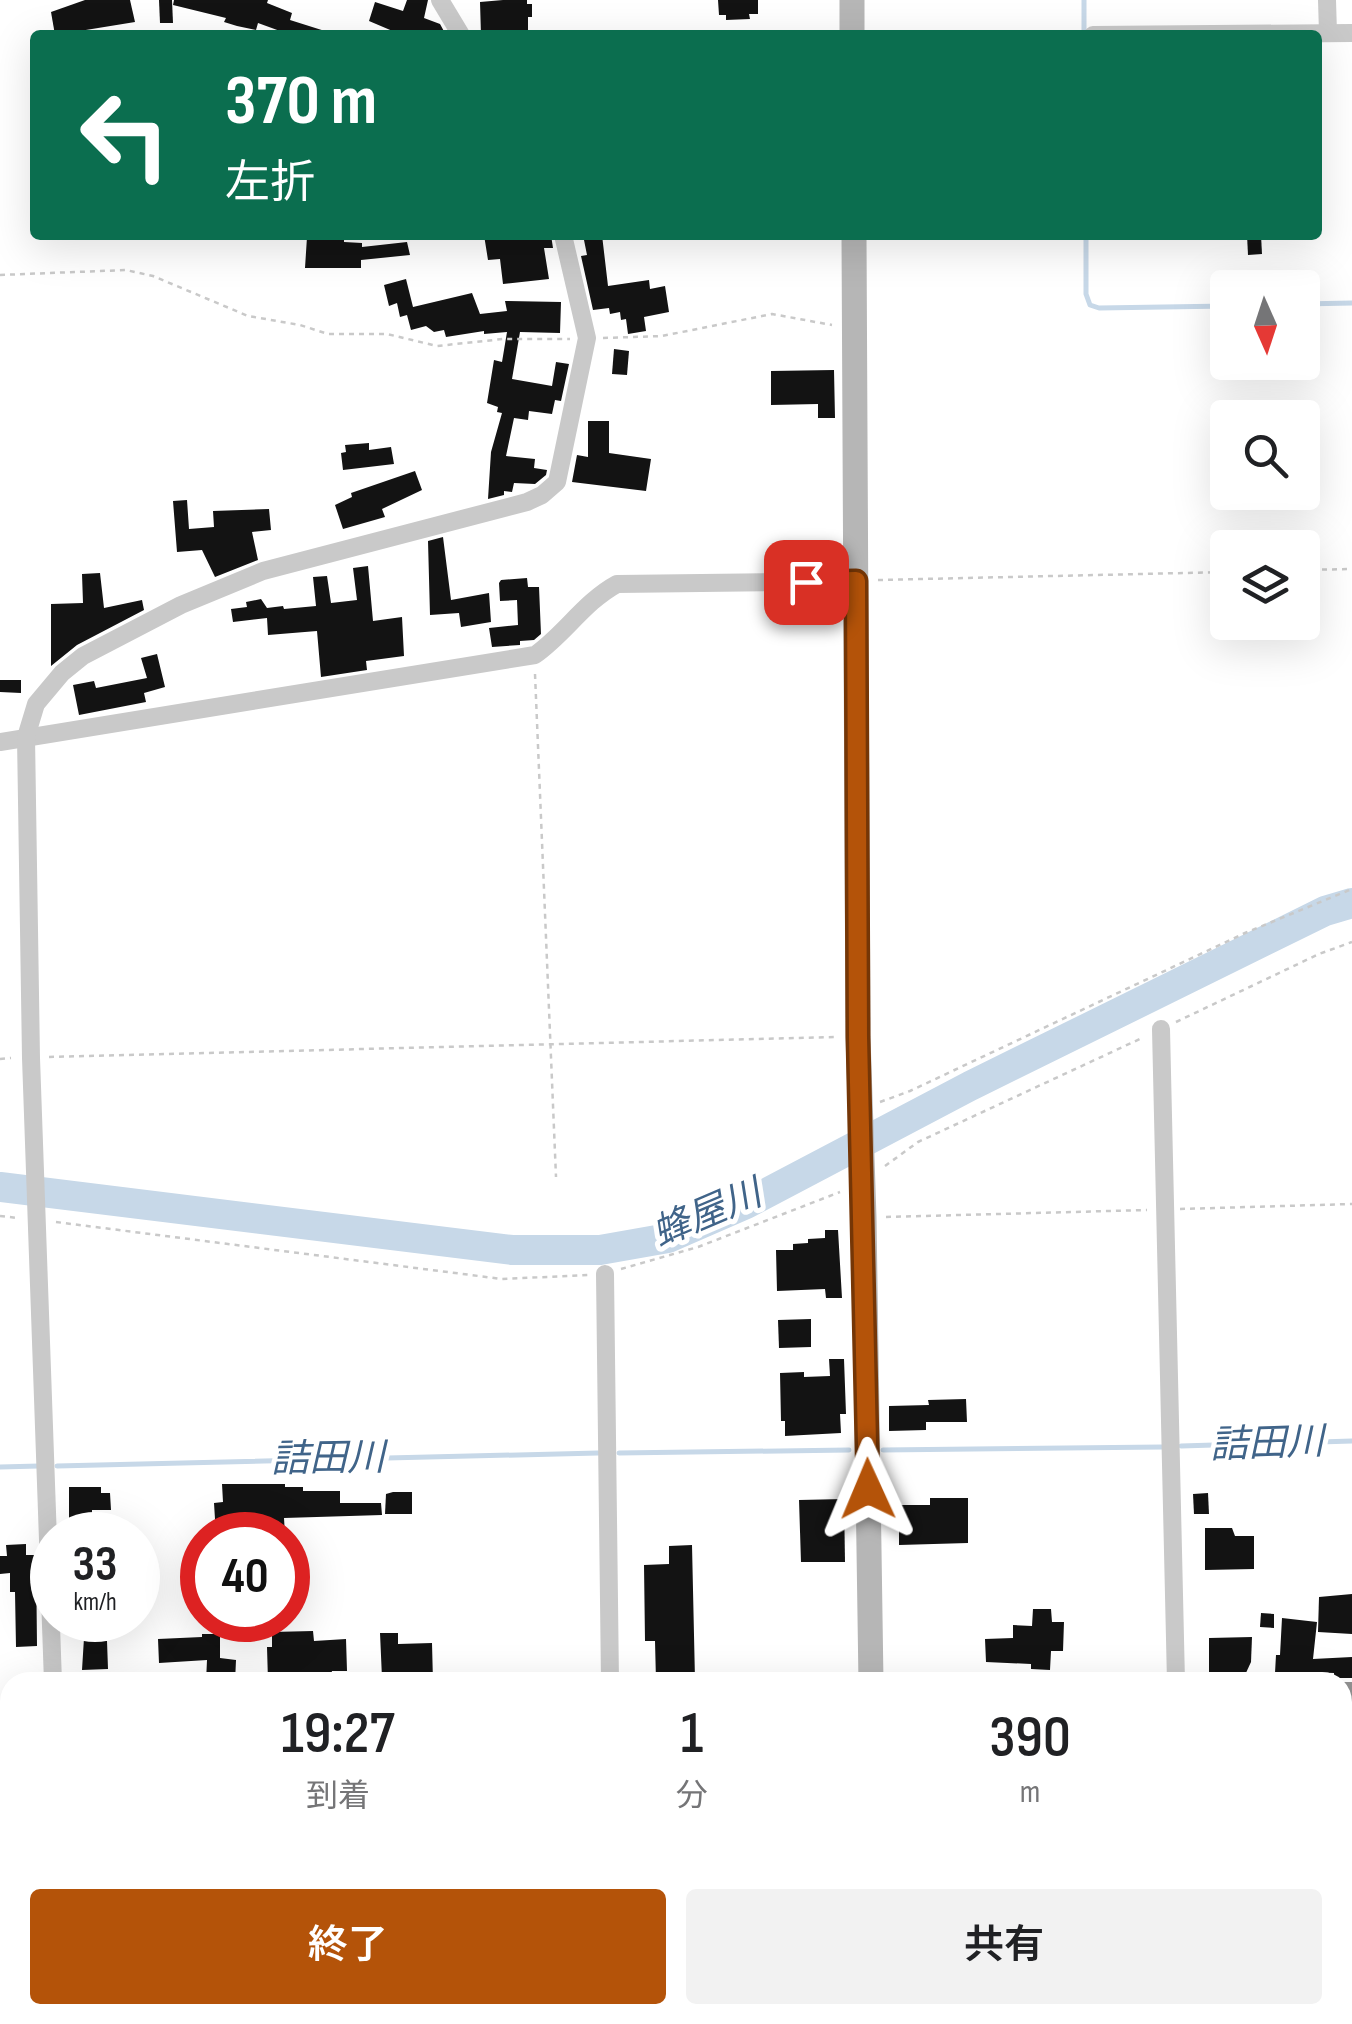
<!DOCTYPE html>
<html lang="ja">
<head>
<meta charset="utf-8">
<style>
	body { margin:0; font-family:"Sofia Sans Condensed","Noto Sans JP",sans-serif; background:#f2f2f2; color:#202124; height:100vh; display:flex; flex-direction:column; font-size:38px; white-space:nowrap }
	* { box-sizing:border-box; margin:0 }
	p { font-size:32px; color:#757577 }
	.icon { flex:none; width:55px; height:55px; fill:none; stroke:currentColor; stroke-width:2; stroke-linecap:round; stroke-linejoin:round }
	.map { position:relative; flex:1; overflow:hidden }
	.side { position:absolute; left:0px; top:1672px; width:1352px; height:352px; display:flex; flex-direction:column; background:#fff; border-radius:30px 30px 0 0; box-shadow:0 10px 40px #0002 }
	.side>* { flex:none }
	.banner { position:absolute; left:30px; top:30px; width:1292px; height:210px; border-radius:10px; box-shadow:0 10px 40px #0002; background:#0b6e4f; color:#fff; overflow:hidden }
	.needle { width:65px; rotate:177deg }
	.tools { position:absolute; left:1210px; top:270px; display:grid; gap:20px }
	.tools a { display:grid; place-items:center; width:110px; height:110px; border-radius:10px; background:#fff; box-shadow:0 10px 40px #0002; font-size:50px }
	.speed { position:absolute; left:30px; top:1512px; display:flex; gap:20px; font-size:50px; font-weight:700; text-align:center }
	.speed>* { display:grid; place-content:center; width:130px; height:130px; border-radius:50%; background:#fff; box-shadow:0 10px 40px #0002; line-height:1 }
	.speed small { font-size:25px; font-weight:400 }
	.speed .limit { border:15px solid #d22; background:#fff; color:#111 }
	.pin { position:absolute; display:grid; place-items:center; width:85px; height:85px; color:#fff; margin:-42px; border-radius:20px; box-shadow:0 5px 15px #0006 }
	.me { position:absolute; width:110px; margin:-55px; rotate:359deg; stroke-linejoin:round; filter:drop-shadow(0 0 8px #0008) }
	.turn { display:flex; align-items:center; gap:35px; height:210px; padding:0 30px; font-size:45px }
	.turn .icon { width:130px; height:130px; stroke-width:2.5 }
	.turn b { display:block; font-size:70px; line-height:85px }
	.eta { display:flex; justify-content:space-evenly; align-items:center; height:170px; text-align:center }
	.eta b { font-size:60px; font-weight:600; line-height:70px }
	.cta { display:flex; gap:20px; margin-top:auto; padding:20px 30px }
	.cta a { flex:1; height:115px; border-radius:10px; background:#b45309; color:#fff; font-size:40px; font-weight:600; line-height:115px; text-align:center }
	.cta a+a { background:#f2f2f2; color:#202124 }
	.map>svg:first-child { display:block }
</style>
</head>
<body>
<div class="map">
<svg width="1352" height="2024" viewBox="0 0 1352 2024">
	<rect width="100%" height="100%" fill="#fff"/>
	<g fill="none" stroke-linecap="round" stroke-linejoin="round">
		<g stroke="#c7d8e8" stroke-width="5">
			<path d="M 1084,0 L 1084,35"/>
			<path d="M 1086,235 L 1086,294 L 1090,305 L 1099,308 L 1228,306"/>
			<path d="M 1302,304 L 1352,303"/>
			<path d="M 1181,1446 L 1352,1441"/>
			<path d="M 883,1450 L 1162,1447"/>
			<path d="M 619,1453 L 849,1450"/>
			<path d="M 57,1466 L 598,1453"/>
			<path d="M 0,1467 L 39,1466"/>
		</g>
		<g stroke="#c7d8e8" stroke-width="30">
			<path d="M 0,1187 L 512,1250 L 600,1250 L 668,1238 L 746,1204 L 970,1086 L 1325,911 L 1352,903"/>
			<path d="M 1342,1790 L 1352,1789"/>
			<path d="M 0,1816 L 10,1815"/>
		</g>
	</g>
	<g fill="#131313">
		<path d="M 85,0 L 130,0 L 135,22 L 55,35 L 51,12 Z"/>
		<path d="M 159,0 L 172,0 L 173,23 L 160,23 Z"/>
		<path d="M 174,0 L 268,0 L 267,3 L 292,13 L 290,20 L 328,32 L 327,35 L 291,35 L 258,23 L 256,30 L 237,26 L 224,22 L 226,18 L 173,5 Z"/>
		<path d="M 407,0 L 428,0 L 424,18 L 440,24 L 446,35 L 402,35 L 369,21 L 375,2 L 403,11 Z"/>
		<path d="M 503,0 L 527,0 L 527,4 L 532,4 L 532,17 L 528,17 L 528,35 L 481,35 L 480,2 Z"/>
		<path d="M 718,0 L 758,0 L 758,14 L 749,14 L 750,19 L 726,20 L 726,15 L 719,15 Z"/>
		<path d="M 484,235 L 551,235 L 553,248 L 544,248 L 549,279 L 503,284 L 500,259 L 488,260 Z"/>
		<path d="M 583,235 L 602,235 L 608,286 L 649,280 L 650,289 L 665,286 L 669,312 L 644,317 L 646,331 L 628,334 L 626,319 L 621,320 L 620,312 L 610,314 L 609,308 L 593,310 L 581,256 L 587,255 Z"/>
		<path d="M 1247,235 L 1261,235 L 1262,254 L 1248,255 Z"/>
		<path d="M 307,237 L 344,239 L 344,242 L 362,243 L 362,247 L 407,242 L 410,255 L 361,260 L 361,268 L 305,268 Z"/>
		<path d="M 406,279 L 413,307 L 472,293 L 480,314 L 507,311 L 505,301 L 561,302 L 560,333 L 520,332 L 512,379 L 552,386 L 556,362 L 569,364 L 561,401 L 555,400 L 552,414 L 529,411 L 528,420 L 514,418 L 506,456 L 535,459 L 534,468 L 547,470 L 546,475 L 535,484 L 514,483 L 512,492 L 504,491 L 504,495 L 488,499 L 491,452 L 502,413 L 497,412 L 498,407 L 487,403 L 494,360 L 502,362 L 507,332 L 484,334 L 484,331 L 446,337 L 444,330 L 434,332 L 426,326 L 411,330 L 407,315 L 400,317 L 397,303 L 389,306 L 384,285 Z"/>
		<path d="M 614,349 L 629,351 L 627,375 L 612,374 Z"/>
		<path d="M 834,370 L 835,418 L 818,418 L 818,404 L 771,405 L 771,371 Z"/>
		<path d="M 588,421 L 609,421 L 609,453 L 651,459 L 646,491 L 572,482 L 577,455 L 588,457 Z"/>
		<path d="M 369,443 L 369,450 L 391,447 L 394,464 L 343,470 L 341,453 L 346,452 L 345,445 Z"/>
		<path d="M 415,471 L 422,490 L 382,509 L 385,517 L 343,529 L 335,505 L 352,497 L 351,493 Z"/>
		<path d="M 187,500 L 189,529 L 214,527 L 213,511 L 269,509 L 271,530 L 252,532 L 258,560 L 215,577 L 202,550 L 177,552 L 173,501 Z"/>
		<path d="M 443,537 L 451,600 L 489,593 L 491,622 L 461,627 L 459,613 L 430,615 L 428,541 Z"/>
		<path d="M 368,566 L 373,621 L 402,617 L 404,656 L 366,661 L 367,670 L 321,677 L 317,631 L 268,635 L 267,618 L 233,622 L 231,609 L 247,607 L 246,602 L 261,599 L 267,608 L 283,606 L 284,609 L 316,606 L 313,577 L 327,576 L 331,603 L 357,600 L 353,568 Z"/>
		<path d="M 100,573 L 104,608 L 142,600 L 144,610 L 77,645 L 51,666 L 51,604 L 83,603 L 82,574 Z"/>
		<path d="M 527,578 L 528,587 L 539,587 L 541,634 L 534,640 L 520,641 L 520,645 L 492,647 L 489,628 L 518,625 L 517,600 L 500,601 L 499,583 L 501,580 Z"/>
		<path d="M 157,654 L 165,687 L 144,693 L 146,702 L 79,715 L 73,685 L 94,681 L 96,688 L 147,678 L 141,658 Z"/>
		<path d="M 0,680 L 21,680 L 21,693 L 0,692 Z"/>
		<path d="M 825,1230 L 838,1230 L 842,1298 L 826,1298 L 825,1289 L 777,1291 L 776,1250 L 793,1250 L 793,1244 L 808,1243 L 808,1239 L 825,1238 Z"/>
		<path d="M 811,1319 L 811,1347 L 779,1348 L 778,1320 Z"/>
		<path d="M 829,1359 L 844,1359 L 846,1414 L 840,1414 L 841,1433 L 785,1436 L 785,1421 L 781,1421 L 780,1373 L 804,1372 L 804,1377 L 830,1376 Z"/>
		<path d="M 966,1399 L 967,1422 L 926,1422 L 926,1430 L 889,1431 L 889,1406 L 929,1405 L 928,1400 Z"/>
		<path d="M 222,1484 L 285,1484 L 285,1487 L 303,1487 L 303,1491 L 340,1491 L 340,1503 L 381,1503 L 382,1515 L 284,1518 L 285,1535 L 216,1535 L 214,1503 L 223,1502 Z"/>
		<path d="M 69,1487 L 101,1487 L 101,1493 L 110,1493 L 111,1510 L 92,1510 L 92,1535 L 69,1535 Z"/>
		<path d="M 393,1492 L 412,1492 L 412,1514 L 385,1514 L 386,1494 Z"/>
		<path d="M 1208,1493 L 1209,1514 L 1194,1514 L 1193,1494 Z"/>
		<path d="M 930,1498 L 968,1498 L 968,1543 L 899,1545 L 899,1505 L 930,1505 Z"/>
		<path d="M 844,1499 L 845,1562 L 801,1562 L 799,1500 Z"/>
		<path d="M 1205,1528 L 1232,1528 L 1235,1536 L 1254,1536 L 1254,1569 L 1205,1570 Z"/>
		<path d="M 26,1544 L 26,1555 L 36,1555 L 37,1646 L 16,1647 L 15,1592 L 10,1592 L 10,1573 L 0,1574 L 0,1556 L 7,1556 L 6,1545 Z"/>
		<path d="M 692,1545 L 695,1680 L 656,1681 L 655,1641 L 645,1641 L 644,1565 L 669,1564 L 669,1546 Z"/>
		<path d="M 1352,1594 L 1352,1634 L 1318,1632 L 1319,1597 Z"/>
		<path d="M 1033,1609 L 1051,1609 L 1052,1622 L 1064,1622 L 1063,1651 L 1051,1651 L 1050,1670 L 1031,1669 L 1031,1664 L 986,1662 L 985,1639 L 1013,1638 L 1013,1625 L 1032,1626 Z"/>
		<path d="M 1261,1613 L 1274,1614 L 1274,1628 L 1260,1627 Z"/>
		<path d="M 1282,1618 L 1317,1622 L 1313,1659 L 1352,1657 L 1352,1678 L 1334,1678 L 1334,1673 L 1306,1672 L 1306,1679 L 1278,1677 L 1275,1673 L 1276,1655 L 1280,1655 Z"/>
		<path d="M 313,1631 L 314,1641 L 346,1639 L 347,1671 L 332,1671 L 329,1682 L 268,1681 L 267,1647 L 272,1647 L 272,1632 Z"/>
		<path d="M 380,1633 L 398,1633 L 398,1644 L 432,1643 L 433,1682 L 390,1682 L 390,1677 L 382,1678 Z"/>
		<path d="M 202,1634 L 220,1634 L 220,1658 L 236,1660 L 235,1682 L 206,1682 L 207,1660 L 159,1663 L 158,1639 L 202,1637 Z"/>
		<path d="M 97,1637 L 98,1641 L 107,1641 L 108,1669 L 82,1670 L 84,1638 Z"/>
		<path d="M 1252,1637 L 1251,1662 L 1245,1675 L 1209,1674 L 1209,1638 Z"/>
	</g>
	<g fill="none" stroke-linecap="round" stroke-linejoin="round">
		<g stroke="#c9c9c9" stroke-width="2.5" stroke-dasharray="5 5" stroke-linecap="butt">
			<path d="M 0,275 L 126,270 L 153,276 L 248,316 L 300,325 L 328,334 L 387,334 L 437,346 L 503,339 L 570,339"/>
			<path d="M 603,338 L 662,336 L 772,314 L 832,325"/>
			<path d="M 1302,570 L 1352,569"/>
			<path d="M 878,580 L 1228,572"/>
			<path d="M 535,674 L 556,1177"/>
			<path d="M 1176,1022 L 1319,954 L 1352,942"/>
			<path d="M 49,1057 L 836,1037"/>
			<path d="M 0,1059 L 11,1058"/>
			<path d="M 880,1102 L 910,1091 L 1245,933 L 1352,889"/>
			<path d="M 885,1166 L 918,1142 L 1142,1038"/>
			<path d="M 1180,1209 L 1352,1204"/>
			<path d="M 0,1216 L 18,1218"/>
			<path d="M 886,1217 L 1147,1210"/>
			<path d="M 56,1222 L 502,1279 L 589,1275"/>
			<path d="M 621,1269 L 698,1247 L 840,1192"/>
		</g>
		<g stroke="#c9c9c9" stroke-width="18">
			<path d="M 440,0 L 461,35"/>
			<path d="M 1327,0 L 1328,33"/>
			<path d="M 1093,35 L 1352,33"/>
			<path d="M 0,742 L 535,655 C 565,634 584,602 617,584 L 856,581"/>
			<path d="M 1161,1029 L 1176,1682"/>
			<path d="M 605,1274 L 610,1682"/>
			<path d="M 53,1682 L 31,1058 L 26,737 L 36,704 L 62,673 L 83,656 L 181,605 L 263,571 L 527,502 L 542,495 L 557,482 L 587,338 L 563,235"/>
			<path d="M 1342,2013 L 1352,2015"/>
			<path d="M 88,2015 L 89,2024"/>
			<path d="M 614,2015 L 614,2024"/>
			<path d="M 1187,2015 L 1187,2024"/>
		</g>
		<g stroke="#b6b6b6" stroke-width="25">
			<path d="M 852,0 L 852,35"/>
			<path d="M 854,235 L 858,1037 L 864,1218 L 871,1682"/>
			<path d="M 876,2015 L 876,2024"/>
		</g>
		<g stroke="#939393" stroke-width="30">
			<path d="M 1342,1697 L 1352,1697"/>
			<path d="M 0,1717 L 10,1717"/>
		</g>
	</g>
	<g fill="none" stroke-linecap="round" stroke-linejoin="round">
		<g stroke="#753606" stroke-width="25">
			<path id="route" d="M 806,582 L 856,581 L 858,1037 L 868,1489"/>
		</g>
		<use href="#route" stroke="#b45309" stroke-width="18"/>
	</g>
	<g text-anchor="middle" dominant-baseline="central" stroke-width="10" stroke-linejoin="round" paint-order="stroke">
		<g font-size="38" font-style="italic" fill="#406489" stroke="#fff">
			<text transform="translate(707 1214) rotate(-23)">蜂屋川</text>
			<text transform="translate(1267 1444) rotate(-2)">詰田川</text>
			<text transform="translate(328 1459) rotate(-1)">詰田川</text>
		</g>
	</g>
</svg>
<div class="tools">
<a><svg class="needle" viewBox="-14 -14 28 28"><path d="M0-13l5 13h-10z" fill="#e53935"/><path d="M0 13l5-13h-10z" fill="#757577"/></svg></a>
<a><svg class="icon" aria-label="search" viewBox="0 0 24 24"><circle cx="10" cy="10" r="6"/><path d="M15 15l6 6"/></svg></a>
<a><svg class="icon" aria-label="layers" viewBox="0 0 24 24"><path d="M12 4l9 5-9 5-9-5zM3 14l9 5 9-5"/></svg></a>
</div>
<div class="speed"><div>33<small>km/h</small></div><div class="limit">40</div></div>
<div class="pin" style="left:806px;top:582px;background:#d93025"><svg class="icon" aria-label="arrive" viewBox="0 0 24 24"><path d="M6 21V4h12l-3 4 3 4H6"/></svg></div>
<svg class="me" style="left:868px;top:1489px" viewBox="-20 -20 40 40"><path d="M0-17L14 15 0 8-14 15z" fill="#b45309" stroke="#fff" stroke-width="4"/></svg>
<div class="banner">
<div class="turn"><svg class="icon" aria-label="left" viewBox="0 0 24 24"><path d="M17 20v-9H6M10 6l-5 5 5 5"/></svg><div><b>370 m</b>左折</div></div>
</div>
<section class="side">
<div class="eta">
<div><b>19:27</b><p>到着</p></div>
<div><b>1</b><p>分</p></div>
<div><b>390</b><p>m</p></div>
</div>
<div class="cta"><a>終了</a><a>共有</a></div>
</section>
</div>
</body>
</html>
